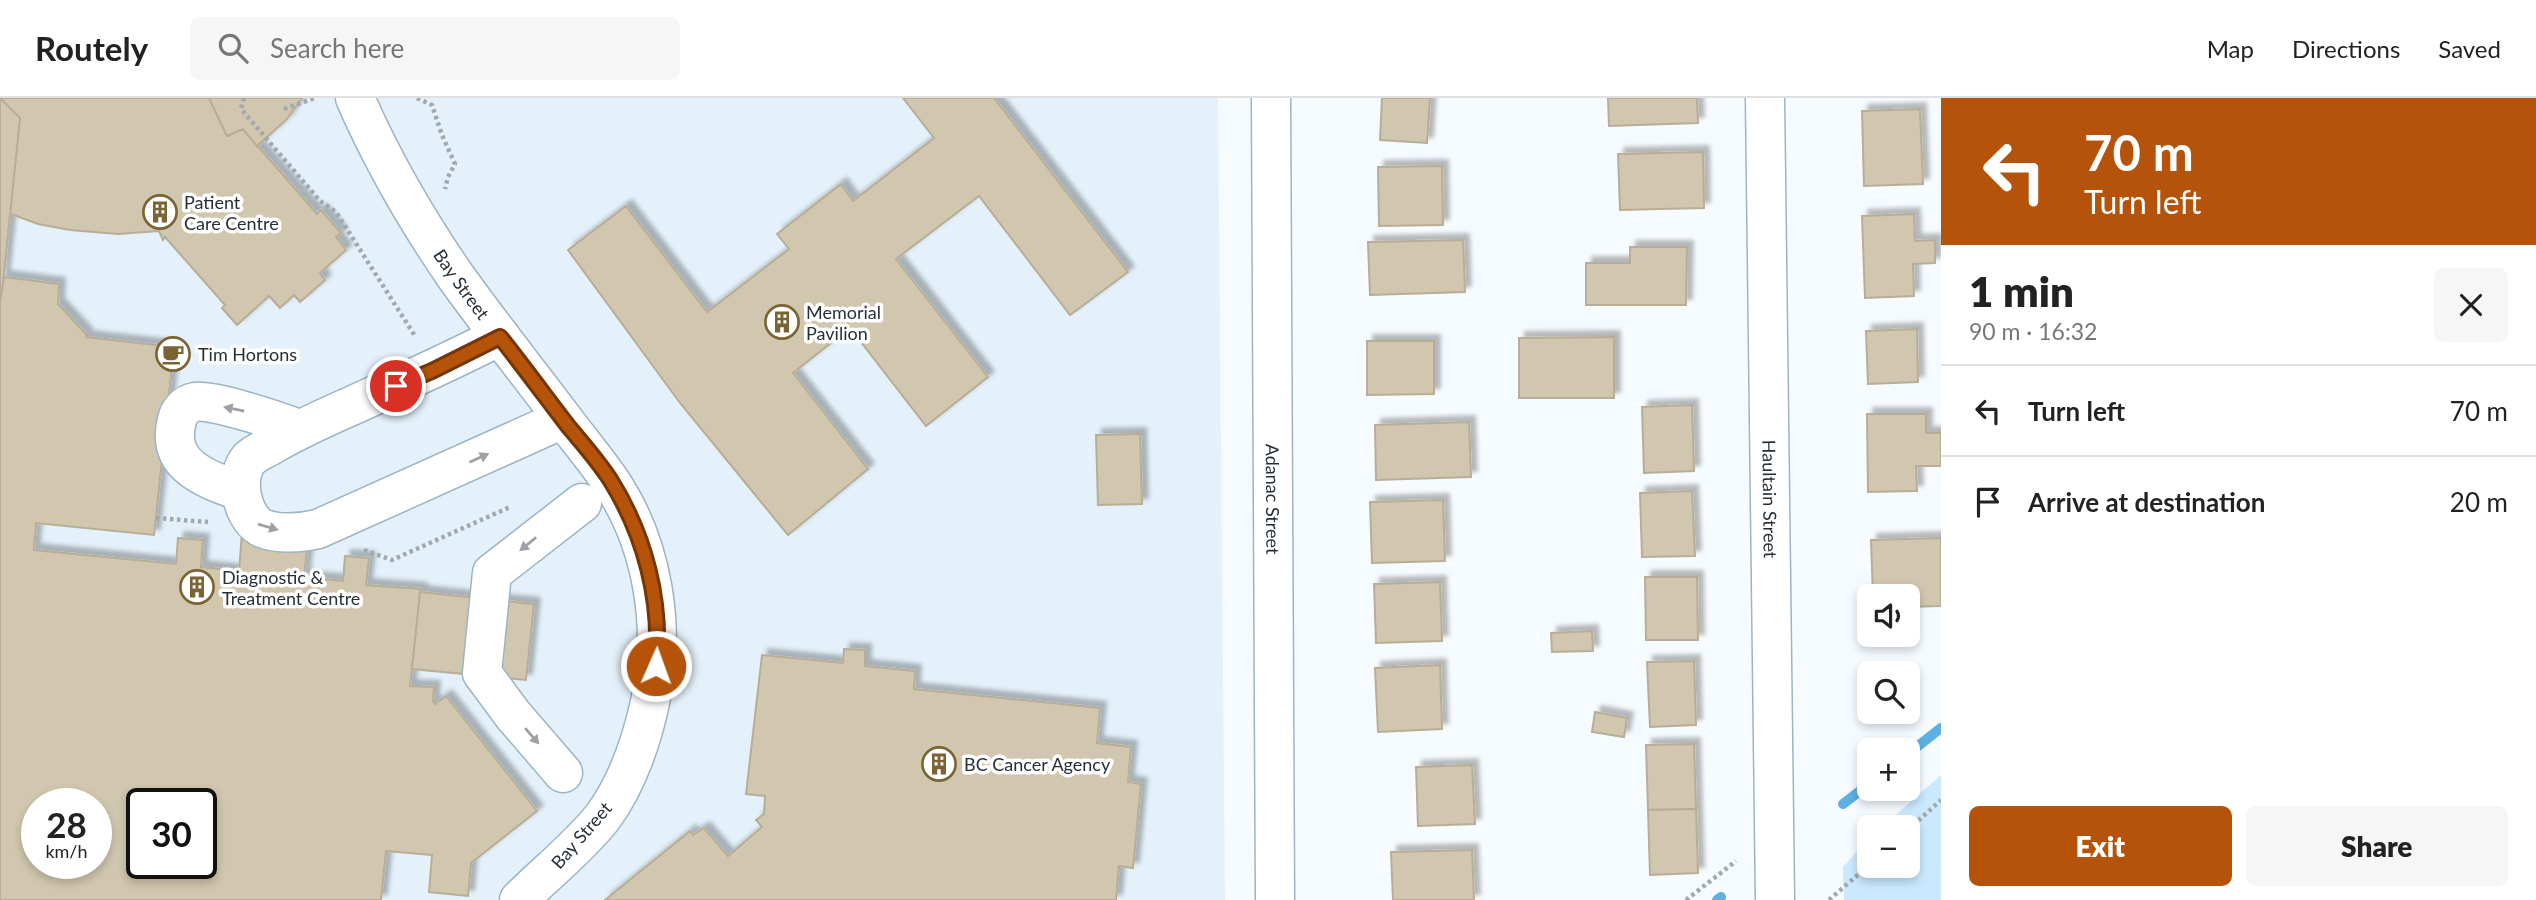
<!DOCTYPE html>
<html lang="en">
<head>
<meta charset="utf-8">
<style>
	body { margin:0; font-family:Lato,sans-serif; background:#f6f6f6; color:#222; height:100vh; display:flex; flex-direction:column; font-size:26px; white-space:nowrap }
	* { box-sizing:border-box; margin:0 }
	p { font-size:23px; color:#767676 }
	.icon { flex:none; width:38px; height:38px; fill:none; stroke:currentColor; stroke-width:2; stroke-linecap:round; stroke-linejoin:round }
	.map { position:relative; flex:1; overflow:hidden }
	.sheet { display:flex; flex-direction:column; background:#fff; width:595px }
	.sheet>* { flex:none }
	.banner { background:#b45309; color:#fff; overflow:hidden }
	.buttons { position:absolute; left:1857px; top:486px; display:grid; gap:14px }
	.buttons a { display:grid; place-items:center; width:63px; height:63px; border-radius:10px; background:#fff; box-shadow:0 4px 10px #0003; font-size:35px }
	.speed { position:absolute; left:21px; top:690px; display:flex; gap:14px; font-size:35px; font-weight:700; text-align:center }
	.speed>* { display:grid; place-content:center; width:91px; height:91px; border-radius:50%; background:#fff; box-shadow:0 4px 10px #0003; line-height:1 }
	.speed small { font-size:18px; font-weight:400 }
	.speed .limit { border:4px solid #111; border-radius:10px; background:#fff; color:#111 }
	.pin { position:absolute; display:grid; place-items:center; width:60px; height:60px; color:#fff; margin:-30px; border:4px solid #fff; border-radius:50%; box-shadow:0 2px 7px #0007 }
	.me { position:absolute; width:77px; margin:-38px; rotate:2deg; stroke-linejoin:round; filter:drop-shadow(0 0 5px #0008) }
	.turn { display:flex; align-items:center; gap:24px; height:147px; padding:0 28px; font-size:32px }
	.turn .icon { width:91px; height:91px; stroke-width:2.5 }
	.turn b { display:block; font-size:49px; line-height:60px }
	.round { display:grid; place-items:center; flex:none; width:74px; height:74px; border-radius:10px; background:#f6f6f6 }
	.headline { display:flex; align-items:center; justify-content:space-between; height:119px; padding:0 28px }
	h1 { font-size:42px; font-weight:800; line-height:52px }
	.cta { display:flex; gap:14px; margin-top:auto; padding:14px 28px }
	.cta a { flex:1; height:80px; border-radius:10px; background:#b45309; color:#fff; font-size:28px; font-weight:800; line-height:80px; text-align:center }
	.cta a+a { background:#f6f6f6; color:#222 }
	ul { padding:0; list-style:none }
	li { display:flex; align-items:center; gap:21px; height:91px; padding:0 28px; border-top:2px solid #e0e0e0 }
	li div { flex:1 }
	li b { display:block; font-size:26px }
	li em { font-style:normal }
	header { display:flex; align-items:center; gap:42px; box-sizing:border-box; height:98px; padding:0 35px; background:#fff; border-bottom:2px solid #e0e0e0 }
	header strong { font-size:33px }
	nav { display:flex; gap:38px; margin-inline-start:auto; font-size:24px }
	.search { width:490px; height:63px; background:#f6f6f6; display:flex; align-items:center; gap:18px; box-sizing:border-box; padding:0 24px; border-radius:10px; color:#767676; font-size:26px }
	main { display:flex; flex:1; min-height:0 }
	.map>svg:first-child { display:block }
</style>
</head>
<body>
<header>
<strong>Routely</strong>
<div class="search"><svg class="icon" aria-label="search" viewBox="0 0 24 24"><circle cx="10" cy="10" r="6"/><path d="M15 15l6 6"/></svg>Search here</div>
<nav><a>Map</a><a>Directions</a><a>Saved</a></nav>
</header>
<main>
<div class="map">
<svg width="1941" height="802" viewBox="0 0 1941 802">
	<defs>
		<filter id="shadow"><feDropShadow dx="6" dy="-6" stdDeviation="2" flood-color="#0004"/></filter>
	</defs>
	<rect width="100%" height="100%" fill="#f6fbff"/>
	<path fill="#e4f1fa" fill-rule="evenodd" d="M 0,0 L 1218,0 L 1225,802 L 0,802 ZM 37,705 L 96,705 L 96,765 L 37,765 ZM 142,705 L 201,705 L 201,765 L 142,765 Z"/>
	<path fill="#cae9ff" d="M 1941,677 L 1941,802 L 1844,802 L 1843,769 L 1869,740 L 1869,768 L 1908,768 L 1908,730 L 1881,730 Z"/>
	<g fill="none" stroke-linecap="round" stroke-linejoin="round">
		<g stroke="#5cb0e4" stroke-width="10">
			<path d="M 1908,656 L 1941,630"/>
			<path d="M 1843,706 L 1869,686"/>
			<path d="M 1717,802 L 1721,799"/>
		</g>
	</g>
	<g fill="#d1c6ae" stroke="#b8ad96" stroke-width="2" fill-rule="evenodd" filter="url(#shadow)">
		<path d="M 0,0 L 209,0 L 227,38 L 243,31 L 317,116 L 321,112 L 341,135 L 336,139 L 346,152 L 320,175 L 325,182 L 300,204 L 294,197 L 280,210 L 269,198 L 237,227 L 222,210 L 225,207 L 165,139 L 163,142 L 159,133 L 118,136 L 70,132 L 38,126 L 0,112 Z"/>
		<path d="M 0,0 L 20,20 L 1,205 L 0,205 Z"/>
		<path d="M 209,0 L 302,0 L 286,22 L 257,48 L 243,31 L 227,38 Z"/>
		<path d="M 903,0 L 994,0 L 1128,174 L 1070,217 L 979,98 L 896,161 L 988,279 L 926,328 L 850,230 L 793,275 L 868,371 L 788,437 L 680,305 L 568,152 L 626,108 L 707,214 L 789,151 L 777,136 L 841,86 L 853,103 L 934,40 Z"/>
		<path d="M 1382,0 L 1430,0 L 1427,45 L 1380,42 Z"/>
		<path d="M 1608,0 L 1697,0 L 1698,25 L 1609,28 Z"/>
		<path d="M 1920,11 L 1923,86 L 1864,88 L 1862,13 Z"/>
		<path d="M 1703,54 L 1704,110 L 1620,112 L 1618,56 Z"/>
		<path d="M 1442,68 L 1443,127 L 1379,128 L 1378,69 Z"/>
		<path d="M 1914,116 L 1915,143 L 1935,142 L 1935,165 L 1913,166 L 1914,198 L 1865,200 L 1862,118 Z"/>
		<path d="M 1463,142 L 1465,194 L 1370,197 L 1368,144 Z"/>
		<path d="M 1630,149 L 1687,149 L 1686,207 L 1586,207 L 1586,165 L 1630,165 Z"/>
		<path d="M 4,179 L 59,186 L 58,206 L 86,236 L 86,239 L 174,249 L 154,437 L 36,425 L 34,452 L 176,466 L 178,440 L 203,442 L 201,469 L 239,473 L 242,435 L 308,442 L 304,479 L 343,483 L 345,458 L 369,460 L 366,487 L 421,491 L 410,588 L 434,589 L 433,603 L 435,606 L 446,598 L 537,713 L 471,765 L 468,798 L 429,794 L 432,757 L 386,753 L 381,802 L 0,802 L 0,205 ZM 37,705 L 96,705 L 96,765 L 37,765 ZM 142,705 L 201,705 L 201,765 L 142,765 Z"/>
		<path d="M 1917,231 L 1918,284 L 1868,286 L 1866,233 Z"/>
		<path d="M 1614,239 L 1614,300 L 1519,300 L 1519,240 Z"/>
		<path d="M 1367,243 L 1434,243 L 1434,296 L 1367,297 Z"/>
		<path d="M 1692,307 L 1694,373 L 1644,375 L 1642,309 Z"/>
		<path d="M 1867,316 L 1926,316 L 1926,335 L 1941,335 L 1941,368 L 1916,368 L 1917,393 L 1868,394 Z"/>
		<path d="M 1469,324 L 1471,379 L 1376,382 L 1375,327 Z"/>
		<path d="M 1140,336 L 1142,406 L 1098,407 L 1096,337 Z"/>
		<path d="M 1692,393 L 1695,458 L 1642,459 L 1640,395 Z"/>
		<path d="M 1443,402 L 1445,463 L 1372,465 L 1370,404 Z"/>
		<path d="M 1941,440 L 1941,508 L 1908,509 L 1908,499 L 1873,499 L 1871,442 Z"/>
		<path d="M 1645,479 L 1697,479 L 1698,542 L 1646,542 Z"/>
		<path d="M 1440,484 L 1442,543 L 1376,545 L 1374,486 Z"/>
		<path d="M 420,494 L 534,506 L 526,582 L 412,571 Z"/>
		<path d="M 1592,533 L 1593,553 L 1552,554 L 1551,535 Z"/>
		<path d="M 844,551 L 865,552 L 865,568 L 915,573 L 914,591 L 1100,610 L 1097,645 L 1131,649 L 1128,684 L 1141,686 L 1133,770 L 1119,768 L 1116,802 L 605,802 L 690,733 L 693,737 L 704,730 L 728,758 L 762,729 L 756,722 L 764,716 L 765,698 L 746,696 L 762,557 L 843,565 Z"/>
		<path d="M 1694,563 L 1696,627 L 1650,629 L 1647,564 Z"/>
		<path d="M 1440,567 L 1442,631 L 1378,634 L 1375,570 Z"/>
		<path d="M 1595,614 L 1627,620 L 1624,639 L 1592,634 Z"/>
		<path d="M 1694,646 L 1696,711 L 1648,712 L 1646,647 Z"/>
		<path d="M 1472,667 L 1475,726 L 1418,728 L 1416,669 Z"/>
		<path d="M 1696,711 L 1698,775 L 1650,777 L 1648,712 Z"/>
		<path d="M 1472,752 L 1474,802 L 1393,802 L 1391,754 Z"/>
	</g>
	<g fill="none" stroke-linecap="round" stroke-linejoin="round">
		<g stroke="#9cb4c4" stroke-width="41">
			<g id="minor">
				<path id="s1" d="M 355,0 C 383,64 416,121 456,179 C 489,225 524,269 558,314 C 575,337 593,358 609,381 C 654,446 667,533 649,609 C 640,648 626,688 602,720 C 577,751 547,774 519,802"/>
				<path id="s2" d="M 1271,0 L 1275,802"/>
				<path id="s3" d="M 1765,0 L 1775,802"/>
				<path d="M 500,238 C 450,264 400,286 349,309 C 322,321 297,332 272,347 C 265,351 255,355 249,361 C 234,378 241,417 260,429 C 275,437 302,435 318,431 L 563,321"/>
				<path d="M 240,393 C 206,381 165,368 177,322 C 179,313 185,306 195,304 C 210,300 281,324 299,331"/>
				<path d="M 563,675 L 513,617 L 482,575 L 492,475 L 582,405"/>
			</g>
		</g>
		<g stroke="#a2a8ad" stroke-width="4.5" stroke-dasharray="3.5 3.5" stroke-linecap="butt">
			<path d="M 244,0 L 241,11 L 320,103 L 336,114 L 415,238"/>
			<path d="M 417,0 L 432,7 L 442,37 L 455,66 L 448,79 L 445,91"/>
			<path d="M 284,11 L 315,0"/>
			<path d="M 156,420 L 208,424"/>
			<path d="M 364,452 L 392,462 L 510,409"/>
			<path d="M 1908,732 L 1941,702"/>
			<path d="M 1686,802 L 1736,763"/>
			<path d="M 1829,802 L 1869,767"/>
		</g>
		<use href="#minor" stroke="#fff" stroke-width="38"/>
	</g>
	<defs><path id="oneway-solid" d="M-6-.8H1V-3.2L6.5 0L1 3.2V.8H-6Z" transform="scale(1.75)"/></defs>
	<g fill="#9da1a5">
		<use href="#oneway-solid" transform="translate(234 311) rotate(-168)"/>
		<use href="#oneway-solid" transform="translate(479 360) rotate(-24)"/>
		<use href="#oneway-solid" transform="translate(268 429) rotate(16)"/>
		<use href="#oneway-solid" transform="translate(528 446) rotate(141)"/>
		<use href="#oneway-solid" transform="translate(532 638) rotate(49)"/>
	</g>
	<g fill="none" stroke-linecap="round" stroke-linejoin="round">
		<g stroke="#753606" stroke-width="18">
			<path id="route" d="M 396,288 L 432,273 L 500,239 C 523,268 545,298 568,328 C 583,346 599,364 611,383 C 645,438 662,503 656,568"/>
		</g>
		<use href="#route" stroke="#b45309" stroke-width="12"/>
	</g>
	<defs>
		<g id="building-ring" transform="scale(1.75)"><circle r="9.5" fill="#fff" stroke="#7a6433" stroke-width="1.5"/><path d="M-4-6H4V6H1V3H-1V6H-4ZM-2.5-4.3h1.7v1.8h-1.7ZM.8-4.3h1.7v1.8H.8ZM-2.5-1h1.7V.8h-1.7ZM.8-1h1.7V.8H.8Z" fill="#7a6433"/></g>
		<g id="cafe-ring" transform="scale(1.75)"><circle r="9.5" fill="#fff" stroke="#7a6433" stroke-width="1.5"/><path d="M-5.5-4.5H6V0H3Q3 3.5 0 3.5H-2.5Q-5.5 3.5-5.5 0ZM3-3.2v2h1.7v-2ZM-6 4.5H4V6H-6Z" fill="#7a6433"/></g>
	</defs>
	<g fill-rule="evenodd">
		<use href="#building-ring" x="160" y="114"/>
		<use href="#building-ring" x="782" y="224"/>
		<use href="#cafe-ring" x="173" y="256"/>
		<use href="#building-ring" x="197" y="489"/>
		<use href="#building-ring" x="939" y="666"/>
	</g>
	<g text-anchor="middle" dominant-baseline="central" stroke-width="7" stroke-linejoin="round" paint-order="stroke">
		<g font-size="18" fill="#262f36" stroke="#fff" text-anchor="start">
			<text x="184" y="104">Patient<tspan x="184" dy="21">Care Centre</tspan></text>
			<text x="806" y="214">Memorial<tspan x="806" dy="21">Pavilion</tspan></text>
			<text x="198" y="256">Tim Hortons</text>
			<text x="222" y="479">Diagnostic &amp;<tspan x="222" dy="21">Treatment Centre</tspan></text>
			<text x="964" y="666">BC Cancer Agency</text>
		</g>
		<g font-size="18" fill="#262f36" stroke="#fff">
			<text stroke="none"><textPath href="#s1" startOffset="215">Bay Street</textPath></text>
			<text stroke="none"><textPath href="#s2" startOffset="401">Adanac Street</textPath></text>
			<text stroke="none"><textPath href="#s3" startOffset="401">Haultain Street</textPath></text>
			<text transform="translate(581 737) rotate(-49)">Bay Street</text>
		</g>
	</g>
</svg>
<div class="buttons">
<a><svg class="icon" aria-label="sound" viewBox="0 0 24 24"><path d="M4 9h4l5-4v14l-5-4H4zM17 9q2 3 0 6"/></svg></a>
<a><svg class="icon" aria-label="search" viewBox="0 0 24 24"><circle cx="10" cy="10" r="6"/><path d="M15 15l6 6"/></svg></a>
<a>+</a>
<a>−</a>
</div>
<div class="speed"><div>28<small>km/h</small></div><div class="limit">30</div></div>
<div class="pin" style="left:396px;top:288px;background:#d93025"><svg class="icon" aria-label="arrive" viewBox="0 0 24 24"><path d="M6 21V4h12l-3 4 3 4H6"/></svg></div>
<svg class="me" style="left:656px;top:568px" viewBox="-20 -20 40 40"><circle r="17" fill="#b45309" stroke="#fff" stroke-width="3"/><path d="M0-11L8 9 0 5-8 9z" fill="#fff"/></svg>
</div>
<section class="sheet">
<div class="banner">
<div class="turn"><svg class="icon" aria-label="left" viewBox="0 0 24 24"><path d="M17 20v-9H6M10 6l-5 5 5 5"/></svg><div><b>70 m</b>Turn left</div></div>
</div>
<div class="headline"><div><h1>1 min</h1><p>90 m · 16:32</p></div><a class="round"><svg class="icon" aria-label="close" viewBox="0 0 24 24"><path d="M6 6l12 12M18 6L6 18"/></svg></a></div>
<ul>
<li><svg class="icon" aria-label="left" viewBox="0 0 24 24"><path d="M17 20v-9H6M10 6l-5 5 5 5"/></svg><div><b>Turn left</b></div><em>70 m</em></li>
<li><svg class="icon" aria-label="arrive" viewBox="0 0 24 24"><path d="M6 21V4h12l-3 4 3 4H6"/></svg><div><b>Arrive at destination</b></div><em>20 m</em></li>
</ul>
<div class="cta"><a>Exit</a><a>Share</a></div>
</section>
</main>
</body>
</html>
